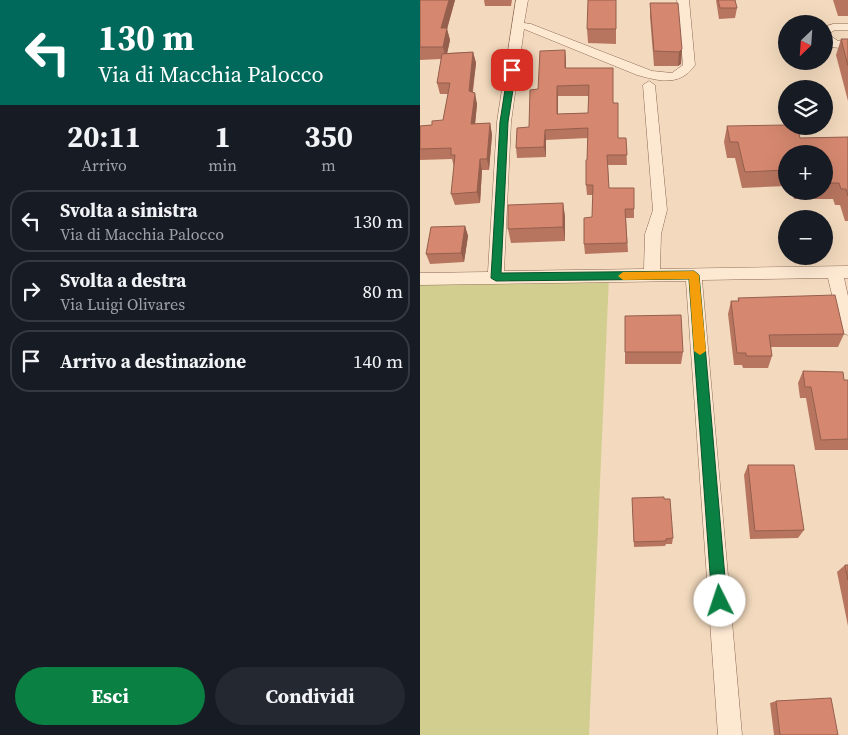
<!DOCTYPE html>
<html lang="it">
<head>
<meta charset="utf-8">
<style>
	body { margin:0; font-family:"Source Serif 4",serif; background:#242831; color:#f1f3f6; height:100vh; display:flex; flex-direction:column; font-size:19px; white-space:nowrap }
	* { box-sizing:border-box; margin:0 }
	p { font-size:16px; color:#9ea1a6 }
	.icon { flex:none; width:28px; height:28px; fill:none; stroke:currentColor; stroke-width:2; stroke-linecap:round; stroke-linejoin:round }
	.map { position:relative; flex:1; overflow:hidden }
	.side { display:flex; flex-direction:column; background:#171b24; width:420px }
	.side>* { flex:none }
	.hud { background:#00695c; color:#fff; overflow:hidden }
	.needle { width:32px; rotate:205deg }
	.tools { position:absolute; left:358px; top:15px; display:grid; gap:10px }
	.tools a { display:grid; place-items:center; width:55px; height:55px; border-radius:50%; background:#171b24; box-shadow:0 5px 20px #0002; font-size:25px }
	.pin { position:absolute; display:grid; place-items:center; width:42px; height:42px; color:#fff; margin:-21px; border-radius:10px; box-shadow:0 2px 8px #0006 }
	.me { position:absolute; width:55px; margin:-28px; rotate:356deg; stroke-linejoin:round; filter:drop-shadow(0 0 4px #0008) }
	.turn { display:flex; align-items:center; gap:18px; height:105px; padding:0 15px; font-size:22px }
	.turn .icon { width:65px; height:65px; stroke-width:2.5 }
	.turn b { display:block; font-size:35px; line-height:42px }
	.eta { display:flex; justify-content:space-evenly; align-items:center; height:85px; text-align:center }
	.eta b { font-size:30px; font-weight:700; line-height:35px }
	.action { display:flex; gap:10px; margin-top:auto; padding:10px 15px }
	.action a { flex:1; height:58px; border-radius:30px; background:#0b8043; color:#fff; font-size:20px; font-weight:700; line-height:58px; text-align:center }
	.action a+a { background:#242831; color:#f1f3f6 }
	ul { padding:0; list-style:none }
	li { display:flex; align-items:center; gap:15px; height:62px; margin:0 10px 8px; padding:0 5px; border:2px solid #363941; border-radius:20px }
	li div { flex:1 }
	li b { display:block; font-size:19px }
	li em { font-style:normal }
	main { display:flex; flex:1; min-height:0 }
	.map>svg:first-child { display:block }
</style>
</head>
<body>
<main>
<section class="side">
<div class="hud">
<div class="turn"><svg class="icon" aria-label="left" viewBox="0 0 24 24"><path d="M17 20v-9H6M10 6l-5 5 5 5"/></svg><div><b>130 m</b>Via di Macchia Palocco</div></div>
</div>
<div class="eta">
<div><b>20:11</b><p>Arrivo</p></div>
<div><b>1</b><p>min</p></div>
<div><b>350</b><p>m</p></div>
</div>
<ul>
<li><svg class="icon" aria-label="left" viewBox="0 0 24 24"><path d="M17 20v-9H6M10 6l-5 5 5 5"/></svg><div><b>Svolta a sinistra</b><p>Via di Macchia Palocco</p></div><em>130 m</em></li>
<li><svg class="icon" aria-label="right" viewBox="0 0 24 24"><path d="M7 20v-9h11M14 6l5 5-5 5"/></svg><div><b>Svolta a destra</b><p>Via Luigi Olivares</p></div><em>80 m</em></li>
<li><svg class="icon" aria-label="arrive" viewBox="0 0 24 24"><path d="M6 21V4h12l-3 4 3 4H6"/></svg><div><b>Arrivo a destinazione</b></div><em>140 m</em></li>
</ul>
<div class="action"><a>Esci</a><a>Condividi</a></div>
</section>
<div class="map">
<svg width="428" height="735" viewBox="0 0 428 735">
	<rect width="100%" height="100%" fill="#f3dabe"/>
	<path fill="#d2ce90" d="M 189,277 L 169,735 L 0,735 L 0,279 Z"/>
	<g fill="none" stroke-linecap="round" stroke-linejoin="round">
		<g stroke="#8d6954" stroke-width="1">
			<g id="minor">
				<path d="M 96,0 L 108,0 L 104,23 L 111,24 L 232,71 L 252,73 L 263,65 L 257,0 L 269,0 L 275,65 C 260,87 239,81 217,75 L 104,29 L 91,122 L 84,271 L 224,269 L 225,234 L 233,210 L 223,85 L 229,81 L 235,85 L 247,210 L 241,234 L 240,269 L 428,266 L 428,278 L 424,278 L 428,296 L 428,335 L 422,333 L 420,328 L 408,278 L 282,280 L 322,735 L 298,735 L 266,281 L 0,285 L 0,273 L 68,272 L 77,122 Z"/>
				<path d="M 413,24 L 428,24 L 428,30 L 415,30 L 408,34 L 418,41 L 428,41 L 428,49 L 411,47 L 404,42 L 404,27 Z"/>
			</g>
		</g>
		<use href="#minor" fill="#fde8d2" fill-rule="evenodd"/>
	</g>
	<g fill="#b7755f" fill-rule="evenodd">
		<path d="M 0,0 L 35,0 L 27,29 L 30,40 L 27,53 L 53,52 L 56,63 L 53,92 L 57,104 L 55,124 L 70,123 L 72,135 L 69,170 L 62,170 L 60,203 L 35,205 L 31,194 L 34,167 L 32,159 L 0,160 L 0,163 L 0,126 L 12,125 L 23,120 L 28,94 L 20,94 L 17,83 L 21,59 L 0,60 Z"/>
		<path d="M 64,0 L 92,0 L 91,6 L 65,6 Z"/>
		<path d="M 196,0 L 196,44 L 168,43 L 167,29 Z"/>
		<path d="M 296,0 L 315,0 L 317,8 L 315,18 L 299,19 Z"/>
		<path d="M 413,0 L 428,0 L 428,16 L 418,16 Z"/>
		<path d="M 230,3 L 262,49 L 261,64 L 258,66 L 234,66 L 230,17 Z"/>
		<path d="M 421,39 L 428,39 L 428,101 L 416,55 Z"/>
		<path d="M 145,50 L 146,68 L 194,103 L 198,138 L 206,138 L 207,165 L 188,165 L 189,188 L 214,188 L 214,218 L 206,218 L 208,252 L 165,254 L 164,244 L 172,217 L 173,195 L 167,195 L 166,185 L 168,138 L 126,140 L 126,157 L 97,158 L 96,148 L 109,127 L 118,89 ZM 138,96 L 169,96 L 168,113 L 138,114 Z"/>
		<path d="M 307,126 L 380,138 L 428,137 L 428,221 L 425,221 L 420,205 L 415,205 L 413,199 L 374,199 L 372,191 L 404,191 L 404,154 L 366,154 L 366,186 L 322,188 L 315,158 L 307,158 L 304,142 Z"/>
		<path d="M 143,203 L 145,217 L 145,241 L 91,243 L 88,229 Z"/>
		<path d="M 45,226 L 48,236 L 44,262 L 10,264 L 6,254 Z"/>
		<path d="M 318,298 L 424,334 L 418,347 L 351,347 L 352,356 L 348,368 L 323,368 L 322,365 L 314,365 L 308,314 L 311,301 L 318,301 Z"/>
		<path d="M 205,352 L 263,352 L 261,364 L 205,364 Z"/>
		<path d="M 383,371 L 424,380 L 428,380 L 428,450 L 395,450 L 386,398 L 380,398 L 378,383 Z"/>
		<path d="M 328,465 L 384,530 L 378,538 L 330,539 L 324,475 Z"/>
		<path d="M 212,498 L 244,499 L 253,538 L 252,544 L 246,544 L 245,546 L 214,547 Z"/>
		<path d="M 425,565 L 428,565 L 428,626 L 417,572 Z"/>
		<path d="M 356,701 L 418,735 L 354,735 L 350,703 Z"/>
	</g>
	<g fill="#955f4e">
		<path d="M 29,0 L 35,0 L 27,29 L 30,40 L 26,59 L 23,47 L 21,28 Z"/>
		<path d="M 262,49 L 261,64 L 258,66 L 259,52 Z"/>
		<path d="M 145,50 L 146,60 L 146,79 L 145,68 Z"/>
		<path d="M 53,52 L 56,63 L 51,102 L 49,91 Z"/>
		<path d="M 137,86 L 138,96 L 138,124 L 137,114 Z"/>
		<path d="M 55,93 L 57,104 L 54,135 L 51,124 Z"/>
		<path d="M 70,123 L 72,135 L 69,170 L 67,159 Z"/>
		<path d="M 125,130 L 126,140 L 126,157 L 124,147 Z"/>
		<path d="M 60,159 L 62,170 L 60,203 L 57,192 Z"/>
		<path d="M 143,203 L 145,217 L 145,241 L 143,227 Z"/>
		<path d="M 45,226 L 48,236 L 44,262 L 41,253 Z"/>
	</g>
	<g fill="#d5886f" stroke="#955f4e" fill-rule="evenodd">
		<path d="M 0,0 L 29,0 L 21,28 L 27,28 L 23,47 L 0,47 Z"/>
		<path d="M 168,0 L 196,0 L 196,29 L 167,29 Z"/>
		<path d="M 298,0 L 315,0 L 317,8 L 300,8 Z"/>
		<path d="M 230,3 L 258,3 L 262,49 L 259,52 L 234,51 Z"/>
		<path d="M 421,39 L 428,39 L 428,66 Z"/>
		<path d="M 145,50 L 145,68 L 193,68 L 193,103 L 198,103 L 198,138 L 206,138 L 207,155 L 187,155 L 189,188 L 214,188 L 214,209 L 205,209 L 207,243 L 164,244 L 164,218 L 172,217 L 173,185 L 166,185 L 166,160 L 167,160 L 168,128 L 125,130 L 124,147 L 96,148 L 97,128 L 109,127 L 110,90 L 118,89 L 120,51 ZM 169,85 L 168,113 L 137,114 L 137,86 Z"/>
		<path d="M 53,52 L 49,91 L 55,93 L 51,124 L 70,123 L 67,159 L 60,159 L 57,192 L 31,194 L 35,155 L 31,155 L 31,148 L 0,149 L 0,126 L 12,125 L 12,121 L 23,120 L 30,83 L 17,83 L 22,54 Z"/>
		<path d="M 366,125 L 366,126 L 377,126 L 380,138 L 428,137 L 428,196 L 426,189 L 421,189 L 419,183 L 404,183 L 404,154 L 366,154 L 366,170 L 325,172 L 318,142 L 310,142 L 307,126 Z"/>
		<path d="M 143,203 L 143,227 L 88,229 L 88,205 Z"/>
		<path d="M 45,226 L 41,253 L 6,254 L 11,227 Z"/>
		<path d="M 415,295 L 424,334 L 349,335 L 352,356 L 326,356 L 326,353 L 317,353 L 311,301 L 319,301 L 318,298 Z"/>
		<path d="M 261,315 L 263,352 L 205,352 L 205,316 Z"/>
		<path d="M 383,371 L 423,372 L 424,380 L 428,380 L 428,439 L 401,440 L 391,387 L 385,387 Z"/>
		<path d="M 328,465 L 374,465 L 384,530 L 335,531 Z"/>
		<path d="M 244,497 L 244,499 L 250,499 L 253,538 L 246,539 L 246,541 L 214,542 L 212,498 Z"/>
		<path d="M 425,565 L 428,565 L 428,580 Z"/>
		<path d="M 411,698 L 418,735 L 360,735 L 356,701 Z"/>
	</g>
	<path fill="#0b8043" stroke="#07532c" d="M 92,67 L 96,70 L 88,122 L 81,273 L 274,271 L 279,275 L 307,601 L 304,606 L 300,608 L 295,606 L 292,601 L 269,279 L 76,281 L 71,278 L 80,122 L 88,70 Z"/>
	<path fill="#f59e0b" d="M 274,271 L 279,275 L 286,351 L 280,355 L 274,351 L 269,279 L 203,280 L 198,276 L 203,272 Z"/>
</svg>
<div class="tools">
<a><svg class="needle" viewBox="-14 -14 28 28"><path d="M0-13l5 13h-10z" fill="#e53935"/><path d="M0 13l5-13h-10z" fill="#9ea1a6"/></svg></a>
<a><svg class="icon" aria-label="layers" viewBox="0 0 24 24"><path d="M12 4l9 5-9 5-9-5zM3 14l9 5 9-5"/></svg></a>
<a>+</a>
<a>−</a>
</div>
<div class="pin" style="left:92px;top:70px;background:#d93025"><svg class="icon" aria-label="arrive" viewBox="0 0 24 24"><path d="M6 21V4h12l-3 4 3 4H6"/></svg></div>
<svg class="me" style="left:300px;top:601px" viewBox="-20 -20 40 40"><circle r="19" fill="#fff"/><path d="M0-13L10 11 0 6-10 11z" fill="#0b8043"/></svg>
</div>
</main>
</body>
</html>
